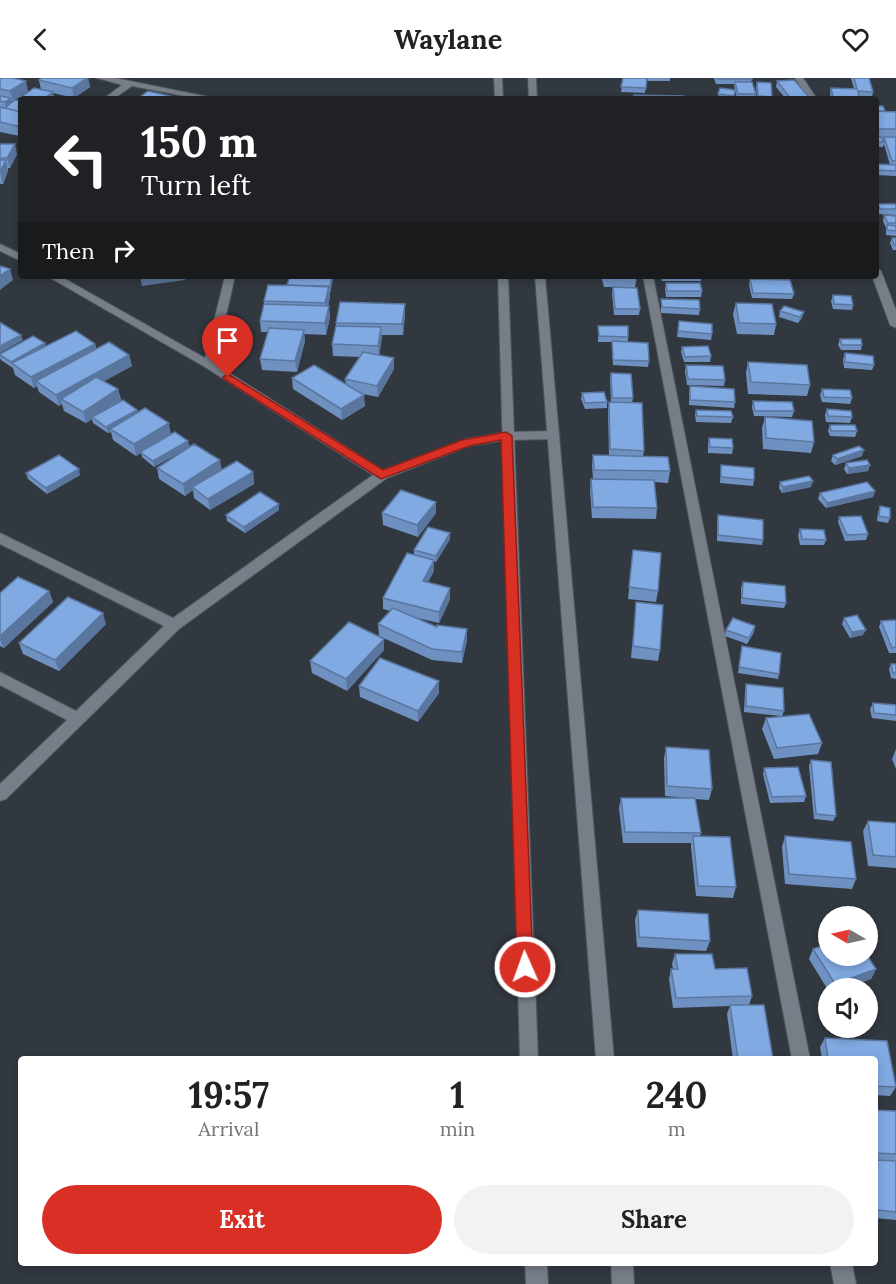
<!DOCTYPE html>
<html lang="en">
<head>
<meta charset="utf-8">
<style>
  body { margin:0; font-family:Lora,serif; background:#f2f2f2; color:#222; height:100vh; display:flex; flex-direction:column; font-size:22px; white-space:nowrap }
  * { box-sizing:border-box; margin:0 }
  p { font-size:20px; color:#767676 }
  .icon { flex:none; width:33px; height:33px; fill:none; stroke:currentColor; stroke-width:2; stroke-linecap:round; stroke-linejoin:round }
  .map { position:relative; flex:1; overflow:hidden }
  .sheet { position:absolute; left:18px; top:978px; width:860px; height:210px; display:flex; flex-direction:column; background:#fff; border-radius:6px; box-shadow:0 3px 9px #0003 }
  .sheet>* { flex:none }
  .guide { position:absolute; left:18px; top:18px; width:861px; height:183px; border-radius:6px; box-shadow:0 3px 9px #0003; background:#202124; color:#fff; overflow:hidden }
  .needle { width:39px; rotate:279deg }
  .controls { position:absolute; left:818px; top:828px; display:grid; gap:12px }
  .controls a { display:grid; place-items:center; width:60px; height:60px; border-radius:50%; background:#fff; box-shadow:0 3px 9px #0003; font-size:30px }
  .pin { position:absolute; display:grid; place-items:center; width:51px; height:51px; color:#fff; margin:-62px -26px; border-radius:50% 50% 50% 0; rotate:-45deg; box-shadow:0 0 6px #0007 }
  .pin .icon { rotate:45deg }
  .me { position:absolute; width:66px; margin:-33px; rotate:358deg; stroke-linejoin:round; filter:drop-shadow(0 0 4px #0008) }
  .turn { display:flex; align-items:center; gap:21px; height:126px; padding:0 24px; font-size:27px }
  .turn .icon { width:78px; height:78px; stroke-width:2.5 }
  .turn b { display:block; font-size:42px; line-height:51px }
  .then { display:flex; align-items:center; height:57px; padding:0 24px; background:#0003; gap:12px; font-size:22px }
  .eta { display:flex; justify-content:space-evenly; align-items:center; height:102px; text-align:center }
  .eta b { font-size:36px; font-weight:700; line-height:42px }
  .primary-button { display:flex; gap:12px; margin-top:auto; padding:12px 24px }
  .primary-button a { flex:1; height:69px; border-radius:36px; background:#d93025; color:#fff; font-size:24px; font-weight:700; line-height:69px; text-align:center }
  .primary-button a+a { background:#f2f2f2; color:#222 }
  header { display:flex; justify-content:space-between; align-items:center; height:78px; padding:0 24px; background:#fff; font-size:27px; font-weight:700 }
  .map>svg:first-child { display:block }
  .lines { fill:none; stroke-linecap:round; stroke-linejoin:round }
  .minor-casing { stroke:#50555c; stroke-width:2 }
  .tertiary-casing { stroke:#50555c; stroke-width:2 }
  .minor { fill:#777e88; fill-rule:evenodd }
  .tertiary { fill:#777e88; fill-rule:evenodd }
  .wall { fill:#6f91c2 }
  .shaded-wall { fill:#5a769e }
  .building { fill:#81a9e2; stroke:#5a769e; stroke-width:1.5 }
  .route { fill:#d93025; stroke:#8d1f18; stroke-width:1.5 }
</style>
</head>
<body>
<header><svg class="icon" aria-label="back" viewBox="0 0 24 24"><path d="M15 5l-7 7 7 7"/></svg>Waylane<svg class="icon" aria-label="heart" viewBox="0 0 24 24"><path d="M12 20l-8-8c-3-5 5-10 8-4 3-6 11-1 8 4z"/></svg></header>
<div class="map">
<svg width="896" height="1206" viewBox="0 0 896 1206">
  <rect width="100%" height="100%" fill="#323840"/>
  <g class="lines">
    <g class="minor-casing">
      <path id="minor" d="M97 0H115L219 21H200L132 8 113 21H103L122 7Z
        M795 0H803L817 21H809Z
        M0 166 21 176V183L0 173Z
        M876 190 881 193 896 232V250L890 247 872 198H876Z
        M47 198H60L205 280 225 198H235L215 286 383 392 466 361 506 354 554 353 560 357 554 361 506 362 469 368 387 400 179 551 6 721 0 723V706L67 642 0 607V594L76 633 164 548 0 466V455L173 540 373 397 205 289Z
        M643 198H653L810 981H792Z
        M830 1185H852L856 1206H834Z"/>
    </g>
    <g class="tertiary-casing">
      <path id="tertiary" d="M494 0H502L503 21H495Z
        M528 0H536L537 21H529Z
        M498 198H508L538 981H520Z
        M535 198H545L614 981H596Z
        M525 1185H547L548 1206H526Z
        M611 1185H633L634 1206H612Z"/>
    </g>
    <use href="#minor" class="minor"/>
    <use href="#tertiary" class="tertiary"/>
  </g>
  <path class="wall" d="M0 0 28 13 13 23H11L20 58 0 54Z
    M42 0H88L90 9 74 20 53 15 54 20 52 21H22L21 19 41 12 39 2Z
    M623 0H647L645 15 621 14Z
    M647 0H670V3H648Z
    M714 0H752L751 4 756 16 755 21H737L735 13 734 21H718L720 10 735 12 734 6H716Z
    M851 0H869L873 14 872 19 859 18V21H831L830 15 831 10 854 11Z
    M777 3 809 19 808 21H786L776 9Z
    M757 4 772 19V21H757L756 9Z
    M876 28 885 33 896 34V98L876 97V86L890 87 884 66 883 69H876Z
    M0 66 17 76 10 90H8V93L3 106H0Z
    M878 126H896V137L878 136 877 131Z
    M884 137 896 138V158L886 157V150L883 143Z
    M892 160H896V172H893L890 165Z
    M348 198H391L390 199Z
    M601 198H637L635 209H604Z
    M661 198H701V203H662Z
    M722 198H743V200L723 201Z
    M333 201 330 215H329L330 219 328 228 330 239 326 257 304 256 305 263 297 294 262 292 260 281 268 254H261L260 243 264 227V223L287 207Z
    M750 201 794 216 792 221 752 220 749 207Z
    M666 205 702 213 701 219H666L665 210Z
    M613 209 640 231 639 237H614L612 215Z
    M833 217 853 227 852 232 833 231 831 223Z
    M661 221 700 231 699 237 661 235Z
    M736 225 776 246 774 257 737 256 733 236Z
    M780 233 802 240 798 245 779 239Z
    M405 237 403 257H382L379 277 394 280V291L378 319 363 316 365 328 342 342 293 311 292 300 346 306 345 301 359 279 333 278 332 266 336 248V245Z
    M679 243 712 256 711 262 677 259Z
    M598 248 628 259V264L649 283 648 289 613 287 612 264H598Z
    M840 261 862 267 861 272H841L838 267Z
    M95 266 96 271 129 277 132 288 104 303 118 311 121 322 109 330 137 332 138 335 190 369 222 392 253 394 254 406 210 432 194 420 193 412 185 418 159 401 157 390 188 369 154 389 142 379 141 375 136 378 113 362 111 354 108 355 93 345 92 341 86 345 64 333 62 326 59 328 39 314 37 308 34 310 15 297 13 290 1 282 0 280V276L46 268Z
    M682 269 711 278 710 284H684L681 274Z
    M845 275 874 287 872 292 844 290 843 281Z
    M748 284 810 307 807 318 748 316 746 295Z
    M686 287 725 302 724 308 687 307 685 293Z
    M611 295 633 320 632 325 644 373 643 378 670 393 668 405 654 404 657 430 656 441 592 440 590 412 591 401H593L592 388 593 377H609L608 335 609 324H611L610 301Z
    M690 308 735 324 734 330 689 327V314Z
    M822 311 852 320 850 326 822 324 820 317Z
    M582 315 607 324V330L585 331 581 321Z
    M753 323 794 333 792 339 754 338 752 329Z
    M827 331 852 339 850 345 826 344 825 337Z
    M696 332 733 339 731 345 696 344 695 337Z
    M765 339 814 364 811 375 763 371 762 350Z
    M830 347 857 353 855 359 830 358 828 353Z
    M709 360 733 370 732 376 708 375V366Z
    M833 377 862 378 835 387 831 383Z
    M846 385 870 387 868 393 847 396 844 391Z
    M721 387 754 402 753 408 720 405Z
    M26 395 80 397 47 416 28 401Z
    M780 404 811 409 782 415 779 410Z
    M875 413 873 419 826 430 818 421 820 415Z
    M436 424V435L418 459 383 447 382 435Z
    M279 426V432L245 455 227 443 226 437Z
    M880 428 890 440 888 445 877 443 878 434Z
    M718 437 763 462 762 467 717 463V443Z
    M839 439 868 456 866 462 845 463 838 444Z
    M800 451 826 462 824 467H800L798 457Z
    M450 455V461L436 484 434 483V493L428 504 450 510V521L439 545 413 539 437 549 467 551V562L462 585 432 582 379 558 378 546 390 533 383 531V520L414 477V472Z
    M633 472 658 513 656 524 628 521Z
    M743 504 786 525 784 530 741 526V510Z
    M49 513 53 524 4 570 0 568V515Z
    M636 524 660 572 658 583 631 580Z
    M844 540 863 557 850 560 842 546Z
    M896 542V575H889L879 549 881 543Z
    M106 546 59 593 23 576 19 565Z
    M755 548 754 554 747 566 725 558 726 552Z
    M384 561V572L347 613 312 595 310 583Z
    M742 568 779 596 778 601 738 595Z
    M891 586H896V601L891 600 889 591Z
    M746 606 784 633 782 638 822 665 818 676 774 681 762 651 766 640 781 638 744 634 745 612Z
    M359 608 439 615 418 644 360 619Z
    M873 625 896 627V643L872 640 870 631Z
    M666 669 712 711 709 722 695 721 701 755 700 758 736 809 733 820 696 818 691 769V765H623L619 730 621 720H688L665 718 664 680Z
    M896 671V691L892 681Z
    M811 682 836 738 833 743 814 741 809 688Z
    M764 690 806 718 804 724 770 725 763 696Z
    M868 743 896 745V790L868 788 863 753Z
    M785 758 856 801 852 811 785 806 782 769Z
    M638 832 710 863 706 873 637 869 635 842Z
    M813 871 876 891 871 901 845 910H828V912L809 881Z
    M675 876 752 918 749 927 773 981H733L727 936 730 928 673 930 669 901 671 891H673L672 886Z
    M825 960 887 963 896 1009 890 1018 874 1017V981H822L820 969Z
    M874 1032 896 1033V1142L874 1140Z"/>
  <path class="shaded-wall" d="M87 0H88L90 9 74 20 72 10Z
    M26 3 28 13 13 23 10 13Z
    M53 14 54 20 52 21H43Z
    M11 20 12 25 6 30 5 24Z
    M21 45V57L20 58 17 48Z
    M15 66 17 76 10 90 7 80Z
    M6 82 8 93 3 106 0 94Z
    M10 191 13 202 0 212V198Z
    M140 198H184L185 202 142 208Z
    M332 198H333V201L330 215V209Z
    M329 208 330 219 326 236 325 225Z
    M405 226V237L403 257 402 246Z
    M329 228 330 239 326 257 325 245Z
    M804 234 802 240 798 245 800 239Z
    M381 249 382 260 379 280 378 268Z
    M304 252 305 263 297 294 295 283Z
    M21 257 23 262 0 275V268Z
    M45 265 47 270 12 285 13 290 11 284Z
    M95 266 97 277 36 303 37 308 34 310 31 299Z
    M129 277 132 288 66 324 61 321 62 326 59 328 56 317Z
    M394 280V291L378 319 377 308Z
    M118 311 121 322 93 340 92 339V341L86 345 83 334Z
    M364 317 365 328 342 342 341 331Z
    M137 332 138 338 110 351 111 354 108 355 106 349Z
    M169 345 171 357 140 374 141 375 136 378 134 366Z
    M188 363 190 369 154 389 153 383Z
    M864 372 862 378 835 387 837 381Z
    M220 382 222 393 192 409 193 412 185 418 183 406Z
    M870 387 868 393 847 396 849 390Z
    M79 391 80 397 47 416 46 410Z
    M253 394 254 406 210 432 208 421Z
    M813 403 811 409 782 415 783 409Z
    M875 413 873 419 826 430 827 425Z
    M436 424V435L418 459 417 447Z
    M279 426V432L245 455 244 449Z
    M450 455V461L436 484V478Z
    M434 482V493L423 514V503Z
    M450 510V521L439 545V534Z
    M49 513 53 524 4 570 0 561V558Z
    M103 535 106 546 59 593 55 582Z
    M467 551V562L462 585V574Z
    M866 552 863 557 850 560 852 554Z
    M384 561V572L347 613 346 601Z
    M439 603V615L418 644V633Z
    M876 891 871 901 845 910H833L835 906Z"/>
  <path class="building" d="M0 0H13L26 3 10 13 0 11Z
    M42 0H87L72 10 39 2Z
    M623 0H647L646 10 621 9Z
    M716 0H752V1H717Z
    M854 0H869L873 14 858 13 859 20 833 19 831 10 857 11Z
    M794 2 809 19 791 21 777 3Z
    M735 4H752L756 16H738Z
    M757 4 771 5 772 19 758 18Z
    M34 10 53 14 43 21H29L21 19Z
    M720 10 735 12 734 18 718 16Z
    M148 13 183 21H137Z
    M634 17 683 18V21H635Z
    M0 18 11 20 5 24 0 23Z
    M720 20 732 21H720Z
    M15 22 21 23V34L5 30Z
    M876 28H883L885 33H876Z
    M0 29 21 34V45L17 48 0 44Z
    M876 33 896 34V51H876Z
    M876 59H881L884 64H876Z
    M884 59H896V83H892Z
    M0 66H15L7 80H0Z
    M0 82H6L0 94Z
    M876 86 896 87V93L876 92Z
    M878 126H896V131H880Z
    M884 137 896 138V145H888Z
    M887 147 896 148V153L887 152Z
    M892 160H896V167H894Z
    M0 188 10 191 0 198Z
    M290 198H332L330 209 287 207Z
    M750 201 790 202 794 216 753 215Z
    M666 205H700L702 213H667Z
    M268 207 329 208 325 225 264 223Z
    M613 209 637 210 640 231H615Z
    M833 217 851 218 853 227 834 226Z
    M661 221 699 222 700 231 662 229Z
    M340 224 405 226 402 246 336 245Z
    M736 225 772 226 776 246 739 245Z
    M264 226 329 228 325 245 260 243Z
    M784 228 804 234 800 239 780 233Z
    M679 243 712 246V256L678 253Z
    M0 245H1L21 257 0 268Z
    M336 248 381 249 378 268 332 266Z
    M598 248H628V259L599 258Z
    M269 250 304 252 295 283 260 281Z
    M76 253 95 266 31 299 12 285Z
    M33 258 45 265 11 284 0 277V276Z
    M840 261H861L862 267H842Z
    M612 263 648 265 649 283 613 282Z
    M109 264 129 277 56 317 36 303Z
    M708 268 711 278 685 279 682 269Z
    M363 274 394 280 377 308 345 301Z
    M845 275 873 278 874 287 845 284Z
    M748 284 807 287 810 307 751 304Z
    M314 287 364 317 341 331 292 300Z
    M686 287 723 288 725 302 688 301Z
    M611 295 631 296 633 320H612Z
    M96 299 118 311 83 334 61 321Z
    M690 308 734 311 735 324 690 322Z
    M822 311 850 312 852 320 824 319Z
    M604 314 607 324 585 325 582 315Z
    M123 322 137 332 106 349 92 339Z
    M753 323 792 324 794 333H755Z
    M609 324 642 325 644 373 610 371Z
    M145 330 169 345 134 366 110 351Z
    M827 331 851 333 852 339 828 338Z
    M696 332 731 333 733 339 697 338Z
    M765 339 812 343 814 364 766 360Z
    M830 347H855L857 353H831Z
    M175 354 188 363 153 383 140 374Z
    M709 360 732 361 733 370 710 369Z
    M194 366 220 382 183 406 157 390Z
    M859 368 864 372 837 381 833 377Z
    M59 377 79 391 46 410 26 395Z
    M593 377 668 379 670 393 594 392Z
    M867 382 870 387 849 390 846 385Z
    M237 383 253 394 208 421 192 409Z
    M721 387 754 390V402L721 399Z
    M809 398 813 403 783 409 780 404Z
    M591 401 654 402 657 430 593 429Z
    M867 404 875 413 827 425 820 415Z
    M401 412 436 424 417 447 382 435Z
    M260 414 279 426 244 449 226 437Z
    M880 428 890 430V440L879 438Z
    M718 437 763 442V462L718 457Z
    M861 438 868 456 847 457 839 439Z
    M428 449 450 455 436 478 414 472Z
    M800 451 824 452 826 462 802 461Z
    M633 472 661 475 658 513 629 509Z
    M407 475 434 482 423 503 450 510 439 534 383 520Z
    M18 499 49 513 0 558V515Z
    M743 504 785 508 786 525 742 520Z
    M68 519 103 535 55 582 19 565Z
    M636 524 663 527 660 572 633 568Z
    M393 530 437 549V547L467 551 462 574 432 571 378 546Z
    M857 537 866 552 852 554 844 540Z
    M733 540 755 548 749 560 726 552Z
    M896 542V569L892 570 881 543Z
    M349 544 384 561 346 601 310 583Z
    M742 568 781 575 779 596 739 589Z
    M380 580 439 603 418 633 359 608Z
    M891 586H896V595H893Z
    M746 606 783 610 784 633 746 628Z
    M873 625 896 627V637L874 635Z
    M809 636 822 665 777 670 766 640Z
    M666 669 709 672 712 711 667 708Z
    M811 682 831 684 836 738 816 736Z
    M798 689 806 718 772 719 764 690Z
    M621 720H695L701 755 625 754Z
    M868 743 896 745V779L873 777Z
    M693 758 730 759 736 809 698 808Z
    M785 758 851 764 856 801 789 796Z
    M638 832 708 836 710 863 639 859Z
    M828 866V878L867 877 876 891 835 906 813 871Z
    M675 876H712L715 891 747 890 752 918 676 920 671 891H678Z
    M730 927H764L773 981H738Z
    M825 960 887 963 896 1009 874 1008V981H828Z
    M874 1032 896 1033V1076L874 1075Z
    M874 1082 896 1083V1134L877 1132 874 1116Z"/>
  <path class="route" d="M228 296 383 392 462 362 506 354 512 358 533 889 531 894 525 896 520 894 517 889 501 362 469 368 381 401 224 301 223 299Z"/>
</svg>
<div class="controls">
<a><svg class="needle" viewBox="-14 -14 28 28"><path d="M0-13l5 13h-10z" fill="#e53935"/><path d="M0 13l5-13h-10z" fill="#767676"/></svg></a>
<a><svg class="icon" aria-label="sound" viewBox="0 0 24 24"><path d="M4 9h4l5-4v14l-5-4H4zM17 9q2 3 0 6"/></svg></a>
</div>
<div class="pin" style="left:228px;top:299px;background:#d93025"><svg class="icon" aria-label="arrive" viewBox="0 0 24 24"><path d="M6 21V4h12l-3 4 3 4H6"/></svg></div>
<svg class="me" style="left:525px;top:889px" viewBox="-20 -20 40 40"><circle r="17" fill="#d93025" stroke="#fff" stroke-width="3"/><path d="M0-11L8 9 0 5-8 9z" fill="#fff"/></svg>
<div class="guide">
<div class="turn"><svg class="icon" aria-label="left" viewBox="0 0 24 24"><path d="M17 20v-9H6M10 6l-5 5 5 5"/></svg><div><b>150 m</b>Turn left</div></div>
<div class="then">Then<svg class="icon" aria-label="right" viewBox="0 0 24 24"><path d="M7 20v-9h11M14 6l5 5-5 5"/></svg></div>
</div>
<section class="sheet">
<div class="eta">
<div><b>19:57</b><p>Arrival</p></div>
<div><b>1</b><p>min</p></div>
<div><b>240</b><p>m</p></div>
</div>
<div class="primary-button"><a>Exit</a><a>Share</a></div>
</section>
</div>
</body>
</html>
